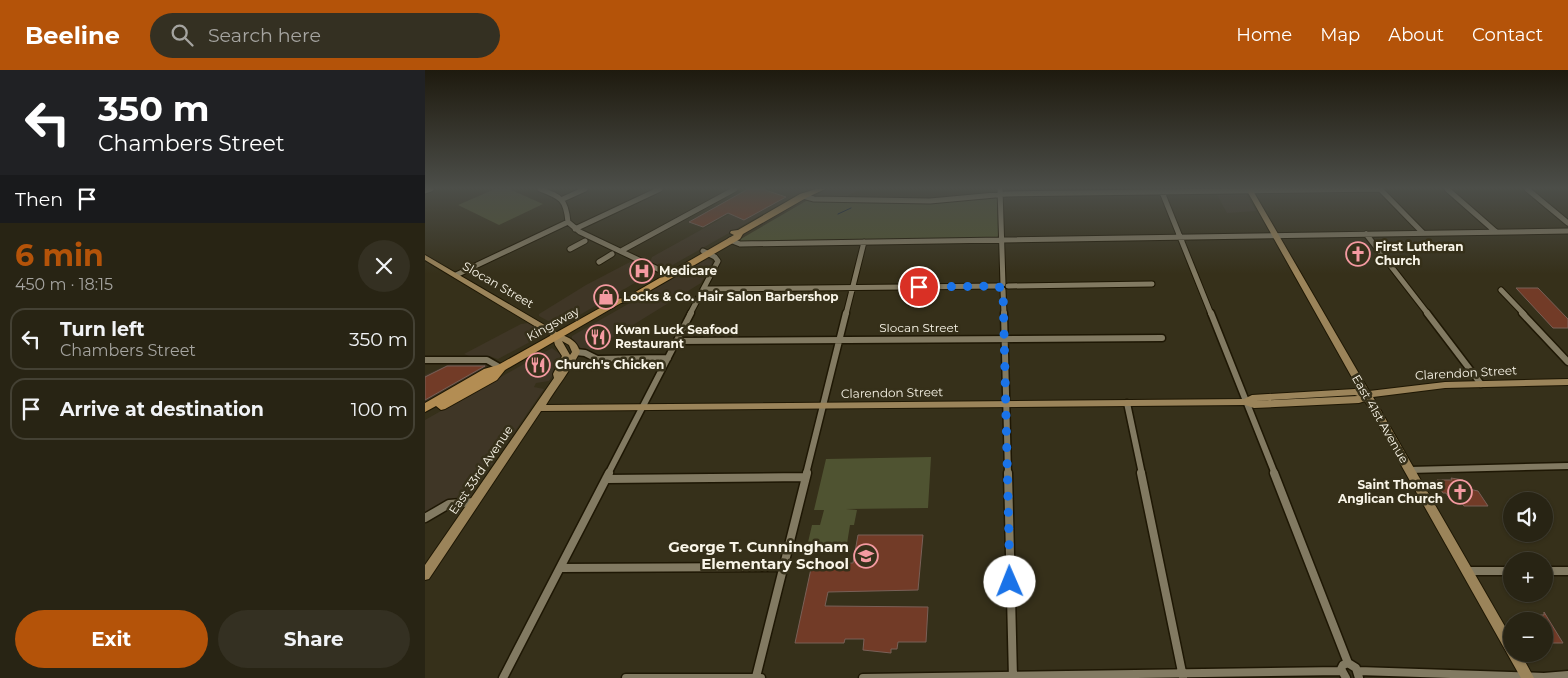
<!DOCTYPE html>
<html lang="en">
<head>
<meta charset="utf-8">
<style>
  body { margin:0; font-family:Montserrat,sans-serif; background:#343022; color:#f1f3f6; height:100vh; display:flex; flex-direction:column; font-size:19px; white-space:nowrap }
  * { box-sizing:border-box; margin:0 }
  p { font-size:16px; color:#a5a4a0 }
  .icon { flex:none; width:28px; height:28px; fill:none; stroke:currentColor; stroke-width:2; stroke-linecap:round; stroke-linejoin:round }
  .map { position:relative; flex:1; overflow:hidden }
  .drawer { display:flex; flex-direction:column; background:#282414; width:425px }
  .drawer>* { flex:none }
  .hud { background:#202124; color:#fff; overflow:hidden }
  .fabs { position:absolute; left:1078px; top:422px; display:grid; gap:10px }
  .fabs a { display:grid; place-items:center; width:50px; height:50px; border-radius:50%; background:#282414; box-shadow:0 1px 4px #0004,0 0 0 1px #444134; font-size:25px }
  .pin { position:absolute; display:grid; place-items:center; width:42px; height:42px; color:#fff; margin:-21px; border:2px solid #fff; border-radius:50%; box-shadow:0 1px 5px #0007 }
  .me { position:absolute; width:55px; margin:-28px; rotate:359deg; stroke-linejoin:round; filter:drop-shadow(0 0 4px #0008) }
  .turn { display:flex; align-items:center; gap:18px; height:105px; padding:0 15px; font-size:22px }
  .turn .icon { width:65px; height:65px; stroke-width:2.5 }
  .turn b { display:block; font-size:35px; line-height:42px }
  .then { display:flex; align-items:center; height:48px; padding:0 15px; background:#0003; gap:10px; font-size:19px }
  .round { display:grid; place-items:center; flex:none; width:52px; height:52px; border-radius:26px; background:#343022 }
  .overview { display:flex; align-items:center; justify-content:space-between; height:85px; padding:0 15px }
  h1 { font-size:30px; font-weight:700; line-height:38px; color:#b45309 }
  .cta { display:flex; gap:10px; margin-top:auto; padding:10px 15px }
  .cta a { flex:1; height:58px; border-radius:30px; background:#b45309; color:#fff; font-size:20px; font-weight:700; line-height:58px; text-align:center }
  .cta a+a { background:#343022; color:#f1f3f6 }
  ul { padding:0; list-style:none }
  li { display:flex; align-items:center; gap:15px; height:62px; margin:0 10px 8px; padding:0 5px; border:2px solid #444134; border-radius:15px }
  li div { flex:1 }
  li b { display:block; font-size:19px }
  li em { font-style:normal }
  header { display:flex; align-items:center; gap:30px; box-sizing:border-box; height:70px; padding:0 25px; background:#b45309; color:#fff }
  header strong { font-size:24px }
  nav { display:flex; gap:28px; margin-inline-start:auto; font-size:18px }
  .search { width:350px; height:45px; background:#343022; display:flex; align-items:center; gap:12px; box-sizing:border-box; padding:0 18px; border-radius:28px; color:#a5a4a0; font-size:19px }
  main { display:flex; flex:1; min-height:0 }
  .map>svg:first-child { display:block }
  .commercial { fill:#3f3626 }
  .green { fill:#4f5331 }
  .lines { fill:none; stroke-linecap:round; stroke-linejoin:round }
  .stream { stroke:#001534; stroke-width:1 }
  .building { fill:#723b27; stroke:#796057 }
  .street-far2-casing { stroke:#1e1704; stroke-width:7 }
  .street-far1-casing { stroke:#1e1704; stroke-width:9 }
  .street-casing { stroke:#1e1704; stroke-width:11 }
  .secondary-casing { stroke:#1e1704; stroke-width:2 }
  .primary-casing { stroke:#1e1704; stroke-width:2 }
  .street-far2 { stroke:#827a62; stroke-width:5 }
  .street-far1 { stroke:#827a62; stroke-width:6 }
  .street { stroke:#827a62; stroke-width:8 }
  .secondary { fill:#9b845a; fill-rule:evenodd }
  .primary { fill:#b38d53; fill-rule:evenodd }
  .route { stroke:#1a73e8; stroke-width:9; stroke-dasharray:0 16.2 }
  .labels { text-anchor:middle; stroke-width:5; stroke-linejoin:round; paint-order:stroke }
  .poi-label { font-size:12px; font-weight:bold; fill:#f9f5e8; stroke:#36301a; text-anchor:start }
  .street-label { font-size:12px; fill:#f9f5e8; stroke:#36301a }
  .near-poi-label { font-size:15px; font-weight:bold; fill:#f9f5e8; stroke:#36301a; text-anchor:end }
</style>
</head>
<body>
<header>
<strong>Beeline</strong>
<div class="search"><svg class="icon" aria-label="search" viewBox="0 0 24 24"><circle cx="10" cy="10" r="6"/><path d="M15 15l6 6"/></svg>Search here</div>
<nav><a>Home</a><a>Map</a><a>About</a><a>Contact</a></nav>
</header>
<main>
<section class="drawer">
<div class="hud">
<div class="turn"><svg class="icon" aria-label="left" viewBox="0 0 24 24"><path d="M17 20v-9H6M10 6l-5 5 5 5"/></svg><div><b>350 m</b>Chambers Street</div></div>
<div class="then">Then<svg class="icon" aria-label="arrive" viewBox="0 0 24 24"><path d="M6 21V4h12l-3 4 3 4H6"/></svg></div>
</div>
<div class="overview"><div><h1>6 min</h1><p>450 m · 18:15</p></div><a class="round"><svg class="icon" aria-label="close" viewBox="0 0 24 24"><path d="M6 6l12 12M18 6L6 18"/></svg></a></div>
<ul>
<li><svg class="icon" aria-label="left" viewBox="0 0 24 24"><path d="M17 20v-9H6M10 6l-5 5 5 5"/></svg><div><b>Turn left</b><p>Chambers Street</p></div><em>350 m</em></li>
<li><svg class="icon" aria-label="arrive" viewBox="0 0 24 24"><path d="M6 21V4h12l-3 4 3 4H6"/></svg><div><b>Arrive at destination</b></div><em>100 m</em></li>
</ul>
<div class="cta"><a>Exit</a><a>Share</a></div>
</section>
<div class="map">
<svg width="1143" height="608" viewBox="0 0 1143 608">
  <rect width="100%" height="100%" fill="#36301a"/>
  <path class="commercial" d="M350 119H382L244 197 237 198 225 192 227 187Z
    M401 119H436L418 128 389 127Z
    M791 123 821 124 831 141 802 143Z
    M282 189 287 191V193L276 213 169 279 157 280 147 269V266Z
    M205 192H210L227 203 134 257 114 246V244L161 215Z
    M103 253 118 263V265L73 289 64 286H44L39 284 96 254Z
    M127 278 136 285 134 295 124 311 111 313 109 317 119 319 46 425 0 445V350Z
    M59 293 62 295 59 299 0 333V305L25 294Z"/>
  <path class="green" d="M70 119H84L118 134 74 155 33 135Z
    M571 127 572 128 574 163 572 168 318 172 314 170 381 131 491 133Z
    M506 387 503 438 421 439 432 440 429 455H425L421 480 381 481 387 455H395L399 440H389L401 389Z"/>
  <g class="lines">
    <path class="stream" d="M413 144 426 138"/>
  </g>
  <path class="building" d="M323 119H337L361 127 319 150 303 143 278 157 264 152Z
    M1091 218H1113L1143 249V258H1128Z
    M116 287 125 294 110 302 101 296Z
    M22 296H60L0 330V307Z
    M1026 408 1038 410 1044 419 1053 421 1063 436H1039L1032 426H1023L1021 423H1018L1011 413H1014L1012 410H1027Z
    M433 465H498L493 520 403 522 400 536 503 537 501 572H473L472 579H466V583L438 580 439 569H420L419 573H370L387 494 428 493Z
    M1119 542 1138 573H1119V551H1101L1097 545H1119Z"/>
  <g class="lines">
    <g class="street-far2-casing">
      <path id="street-far2" d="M115 119C136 127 141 129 143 152L155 162 239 202
        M575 119 578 214
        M955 119 998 163
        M1022 119 1071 162
        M1102 119 1143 153
        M0 121 6 119
        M737 122 786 244
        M378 126 389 129 505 131 581 124 956 119
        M138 129 160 119
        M150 159 235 119
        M941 164 1003 244
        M305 170 315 174 1143 161
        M145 179 160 171
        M196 181 310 119
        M174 192 187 184
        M31 205 143 152
        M583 216 727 214
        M279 219 573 216
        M578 220 579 244
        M1076 220 1099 244
        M265 244 293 191 290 187 278 181
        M421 244 439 172"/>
    </g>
    <g class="street-far1-casing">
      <path id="street-far1" d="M579 243 583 404
        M786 243 850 404
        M1002 243 1056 314
        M1097 243 1143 292
        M252 271 737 268
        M151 282 160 283 172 289 243 288
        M0 290H62L76 298
        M702 333 717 404
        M984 400 1143 396
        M183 404 266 243
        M381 404 421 243"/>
    </g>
    <g class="street-casing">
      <path id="street" d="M583 403 588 608
        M716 403 758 607
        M849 403 923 593
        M181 409 381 407
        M0 448 24 434 49 432
        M135 498 359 497
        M1042 501H1086
        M1119 501H1143
        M933 601 1119 607 1143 605
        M331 607 382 403
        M78 608 184 403
        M201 608H336
        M438 608 916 601
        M921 608 916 599 918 595 923 593 931 598 934 608"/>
    </g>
    <g class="secondary-casing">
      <path id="secondary" d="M821 119H827L944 321 1020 312 1143 309V315L1020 318 948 327 1086 567V584H1096L1109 608H1096L940 331 934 333 829 338 820 335 116 341 4 509 0 510V495L129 308 128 304 137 286 130 275 128 267 0 190V185L135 264C145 268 152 271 155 282 145 301 132 317 121 335L819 329 827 325 930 319 934 320ZM137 271 144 275 147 282 145 285ZM930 325 933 326 829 331Z"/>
    </g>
    <g class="primary-casing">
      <path id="primary" d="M391 119H400L381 128 318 164 315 169 205 232 196 233 80 300 72 310 20 339 16 340 11 336 0 342V333L59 299 73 295 191 229 200 228 309 165 305 163 306 161 313 160 375 124Z"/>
    </g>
    <use href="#street-far2" class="street-far2"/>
    <use href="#street-far1" class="street-far1"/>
    <use href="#street" class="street"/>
    <use href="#secondary" class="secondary"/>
    <use href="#primary" class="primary"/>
  </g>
  <linearGradient id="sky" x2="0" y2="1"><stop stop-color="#1e1a0e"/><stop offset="0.58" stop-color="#4c4e49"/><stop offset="1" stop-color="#4c4e49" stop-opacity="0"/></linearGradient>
  <rect width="1143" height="204" fill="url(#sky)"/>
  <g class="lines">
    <path class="route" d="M494 217 573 216 578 220 585 512"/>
  </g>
  <defs>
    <g id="church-ring" transform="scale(1.25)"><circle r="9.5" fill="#36301a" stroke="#f49aa1" stroke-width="1.5"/><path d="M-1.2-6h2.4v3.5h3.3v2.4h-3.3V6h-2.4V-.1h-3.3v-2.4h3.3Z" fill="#f49aa1"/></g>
    <g id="hospital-ring" transform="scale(1.25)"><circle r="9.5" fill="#36301a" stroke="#f49aa1" stroke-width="1.5"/><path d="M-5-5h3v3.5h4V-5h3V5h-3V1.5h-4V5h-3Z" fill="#f49aa1"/></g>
    <g id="shop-ring" transform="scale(1.25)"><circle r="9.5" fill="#36301a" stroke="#f49aa1" stroke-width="1.5"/><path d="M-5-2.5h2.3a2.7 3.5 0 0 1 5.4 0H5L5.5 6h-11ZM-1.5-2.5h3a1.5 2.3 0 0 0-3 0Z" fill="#f49aa1"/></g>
    <g id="restaurant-ring" transform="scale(1.25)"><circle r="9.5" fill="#36301a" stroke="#f49aa1" stroke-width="1.5"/><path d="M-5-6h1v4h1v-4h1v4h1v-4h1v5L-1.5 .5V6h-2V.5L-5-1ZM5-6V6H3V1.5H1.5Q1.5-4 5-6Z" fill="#f49aa1"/></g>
    <g id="school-ring" transform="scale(1.25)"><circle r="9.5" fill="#36301a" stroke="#f49aa1" stroke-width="1.5"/><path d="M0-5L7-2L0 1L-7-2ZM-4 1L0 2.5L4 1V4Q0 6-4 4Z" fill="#f49aa1"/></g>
  </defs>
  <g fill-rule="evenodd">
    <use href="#church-ring" x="933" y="184"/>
    <use href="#hospital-ring" x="217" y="201"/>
    <use href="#shop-ring" x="181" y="227"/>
    <use href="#restaurant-ring" x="173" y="267"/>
    <use href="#restaurant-ring" x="113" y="295"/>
    <use href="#church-ring" x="1035" y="422"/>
    <use href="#school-ring" x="441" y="486"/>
  </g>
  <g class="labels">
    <g class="poi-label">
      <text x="950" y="181">First Lutheran<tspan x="950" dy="14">Church</tspan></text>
      <text x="234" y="205">Medicare</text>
      <text x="198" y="231">Locks &amp; Co. Hair Salon Barbershop</text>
      <text x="190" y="264">Kwan Luck Seafood<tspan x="190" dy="14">Restaurant</tspan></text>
      <text x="130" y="299">Church's Chicken</text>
      <text x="1018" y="419" text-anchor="end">Saint Thomas<tspan x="1018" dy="14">Anglican Church</tspan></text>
    </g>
    <g class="street-label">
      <text transform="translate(73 215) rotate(30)" y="4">Slocan Street</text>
      <text transform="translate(128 254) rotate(-29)" y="4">Kingsway</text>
      <text x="494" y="262">Slocan Street</text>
      <text transform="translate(1041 303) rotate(-3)" y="4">Clarendon Street</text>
      <text transform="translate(467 323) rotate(-1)" y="4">Clarendon Street</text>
      <text transform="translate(955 349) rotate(60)" y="4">East 41st Avenue</text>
      <text transform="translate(56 400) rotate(-56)" y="4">East 33rd Avenue</text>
    </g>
    <g class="near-poi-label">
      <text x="424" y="482">George T. Cunningham<tspan x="424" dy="17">Elementary School</tspan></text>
    </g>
  </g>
</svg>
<div class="fabs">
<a><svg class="icon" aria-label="sound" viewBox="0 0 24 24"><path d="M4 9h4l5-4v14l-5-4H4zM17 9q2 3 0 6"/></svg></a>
<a>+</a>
<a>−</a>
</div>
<div class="pin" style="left:494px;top:217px;background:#d93025"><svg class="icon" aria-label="arrive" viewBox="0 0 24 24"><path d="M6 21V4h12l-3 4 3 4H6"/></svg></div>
<svg class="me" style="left:585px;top:512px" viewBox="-20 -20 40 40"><circle r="19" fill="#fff"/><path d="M0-13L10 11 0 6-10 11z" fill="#1a73e8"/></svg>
</div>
</main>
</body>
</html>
